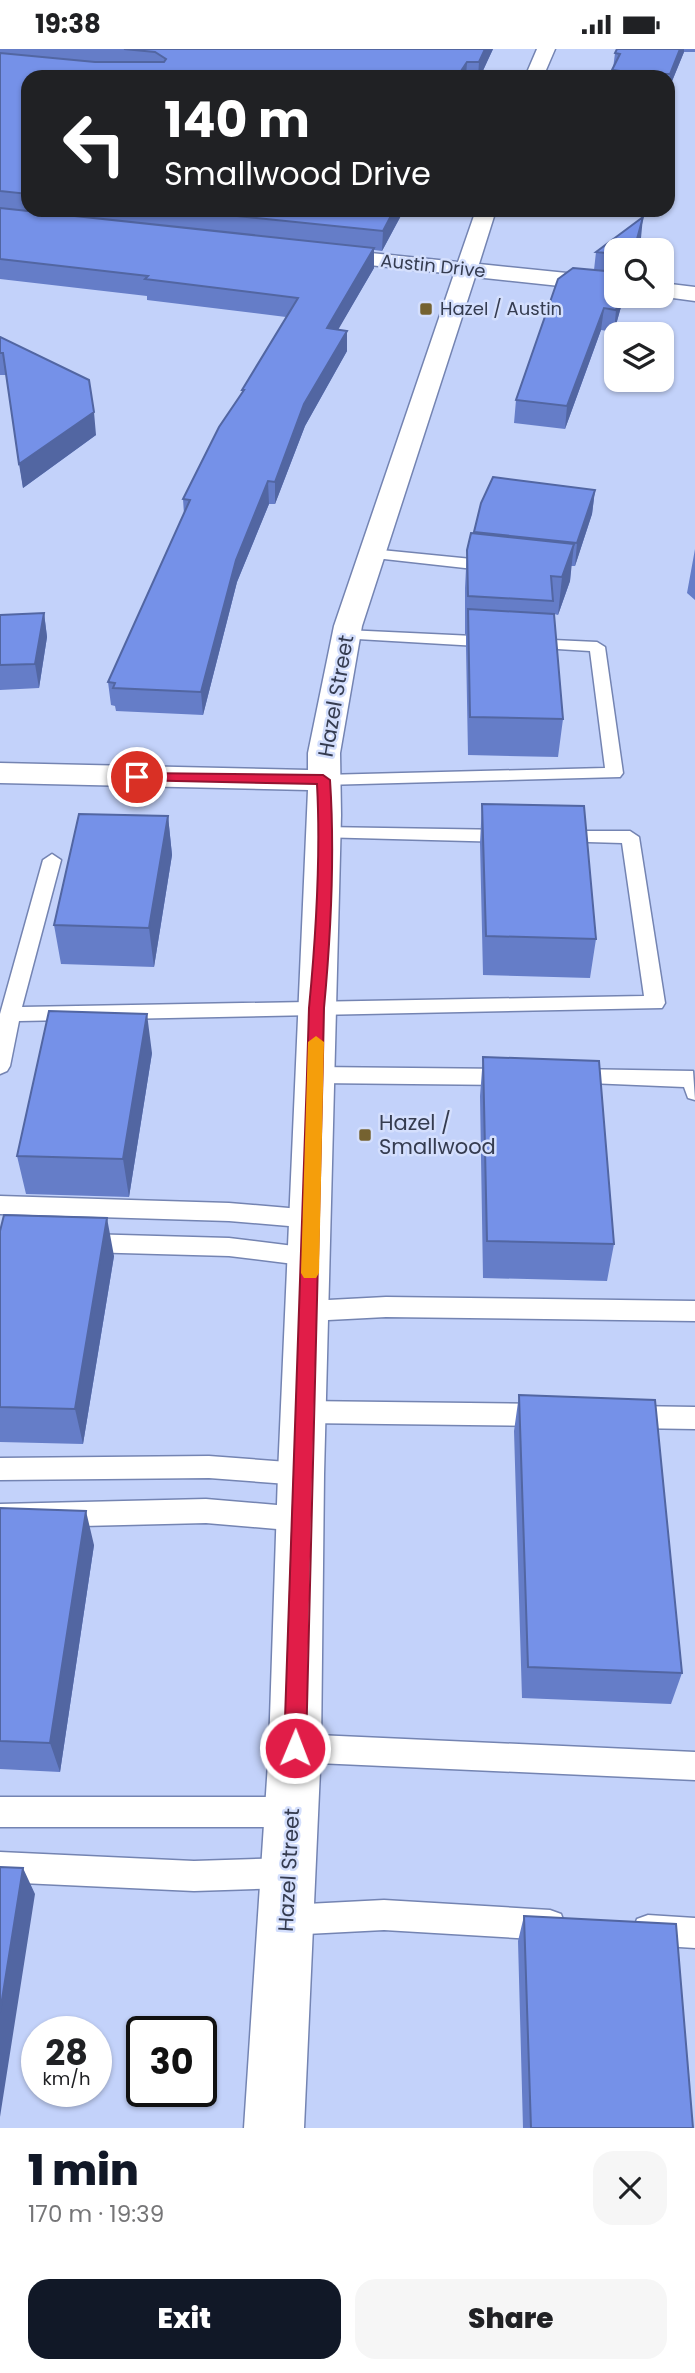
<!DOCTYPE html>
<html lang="en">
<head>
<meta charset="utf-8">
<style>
  body { margin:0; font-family:Poppins,sans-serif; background:#f6f6f6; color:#202124; height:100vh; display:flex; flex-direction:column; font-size:26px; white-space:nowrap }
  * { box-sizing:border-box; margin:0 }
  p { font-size:23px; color:#757577 }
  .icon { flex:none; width:38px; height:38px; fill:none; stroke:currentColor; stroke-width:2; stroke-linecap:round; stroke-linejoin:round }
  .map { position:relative; height:2079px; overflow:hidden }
  .sheet { display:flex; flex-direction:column; background:#fff; flex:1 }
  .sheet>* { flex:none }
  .banner { position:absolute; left:21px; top:21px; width:654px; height:147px; border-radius:21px; box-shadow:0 2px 5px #0004; background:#202124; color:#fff; overflow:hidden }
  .controls { position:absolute; left:604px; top:189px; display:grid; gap:14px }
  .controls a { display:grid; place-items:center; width:70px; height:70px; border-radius:14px; background:#fff; box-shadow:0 2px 5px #0004; font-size:35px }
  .speed { position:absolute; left:21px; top:1967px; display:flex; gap:14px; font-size:35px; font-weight:700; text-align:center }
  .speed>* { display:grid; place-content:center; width:91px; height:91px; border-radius:50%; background:#fff; box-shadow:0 2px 5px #0004; line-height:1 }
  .speed small { font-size:18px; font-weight:400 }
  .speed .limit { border:4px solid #111; border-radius:10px; background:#fff; color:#111 }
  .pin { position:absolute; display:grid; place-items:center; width:60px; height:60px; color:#fff; margin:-30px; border:4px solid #fff; border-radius:50%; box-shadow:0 2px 7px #0007 }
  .me { position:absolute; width:77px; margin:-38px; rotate:1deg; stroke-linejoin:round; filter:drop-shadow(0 0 5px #0008) }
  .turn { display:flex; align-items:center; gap:24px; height:147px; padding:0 28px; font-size:32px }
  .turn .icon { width:91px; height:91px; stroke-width:2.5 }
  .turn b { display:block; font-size:49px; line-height:60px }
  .round { display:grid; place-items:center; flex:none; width:74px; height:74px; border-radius:21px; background:#f6f6f6 }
  .summary { display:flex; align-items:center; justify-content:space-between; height:119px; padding:0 28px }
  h1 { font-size:42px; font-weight:800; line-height:52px; color:#111827 }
  .primary-button { display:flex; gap:14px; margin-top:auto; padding:14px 28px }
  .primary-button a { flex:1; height:80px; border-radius:21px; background:#111827; color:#fff; font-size:28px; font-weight:800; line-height:80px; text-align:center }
  .primary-button a+a { background:#f6f6f6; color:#202124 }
  .status { display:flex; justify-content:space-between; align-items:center; height:49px; padding:0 35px; background:#fff; direction:ltr }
  .status svg { height:19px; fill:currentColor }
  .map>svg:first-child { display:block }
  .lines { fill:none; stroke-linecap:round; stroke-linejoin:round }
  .lane-casing { stroke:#7484b2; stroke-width:3 }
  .street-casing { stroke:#7484b2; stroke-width:3 }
  .lane { fill:#fff; fill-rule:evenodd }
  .street { fill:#fff; fill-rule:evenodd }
  .wall { fill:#657dc8 }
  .shaded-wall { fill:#5266a2 }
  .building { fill:#7591e8; stroke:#5266a2; stroke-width:2 }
  .route { fill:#e11d48; stroke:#92132f; stroke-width:2 }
  .slow { fill:#f59e0b }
  .poi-dot { fill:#756230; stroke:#d4dffd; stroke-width:2.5 }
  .labels { text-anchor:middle; stroke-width:5; stroke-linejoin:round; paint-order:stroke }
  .far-street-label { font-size:18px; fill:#353c50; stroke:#d4dffd }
  .far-poi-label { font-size:18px; fill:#353c50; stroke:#d4dffd; text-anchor:start }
  .street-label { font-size:21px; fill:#353c50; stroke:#d4dffd }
  .poi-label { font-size:21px; fill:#353c50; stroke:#d4dffd; text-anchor:start }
</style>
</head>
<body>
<div class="status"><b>19:38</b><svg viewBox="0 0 49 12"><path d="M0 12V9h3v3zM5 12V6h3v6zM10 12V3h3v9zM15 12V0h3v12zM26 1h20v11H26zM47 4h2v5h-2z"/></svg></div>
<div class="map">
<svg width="695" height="2079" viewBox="0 0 695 2079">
  <rect width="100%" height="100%" fill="#c3d2fa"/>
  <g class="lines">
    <g class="lane-casing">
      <path id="lane" d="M371 500 492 512 500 517 492 522 366 508 363 505Z
        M346 581 495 588 503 593 495 598 340 589 338 586Z
        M531 590 597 593 605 598 623 724 620 728 323 736 314 731 323 726 605 719 590 602 525 598 523 595 525 592Z
        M323 778 507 781 516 787 507 793 317 788 314 784 317 780Z
        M560 782H630L639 788 665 954 662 959 19 972 10 1017 7 1022 0 1025V965L43 811 52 805 61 811 22 958 644 947 622 794 554 792 551 788Z
        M316 1018 508 1020 515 1023 518 1028 515 1033 508 1036 316 1034 309 1031 306 1026 309 1021Z
        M572 1020 693 1022 695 1051 688 1049 684 1038 565 1033 562 1028 565 1023Z
        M0 1147 229 1154 312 1161 320 1164 323 1170 320 1176 312 1179 229 1172 0 1165Z
        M85 1185 229 1189 310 1199 318 1201 321 1208 318 1215 310 1217 229 1207 85 1203 77 1200 74 1194 77 1188Z
        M386 1248 695 1252V1272L386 1268 309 1272 301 1269 297 1262 301 1255 309 1252Z
        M303 1352 542 1355 551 1358 554 1366 551 1374 542 1377 303 1374 294 1371 291 1363 294 1355Z
        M631 1357 695 1358V1380L631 1379 622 1376 619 1368 622 1360Z
        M209 1407 301 1414 310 1417 314 1425 310 1433 301 1436 209 1429 0 1431V1409Z
        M206 1450 300 1458 309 1462 313 1470 309 1478 300 1482 206 1474 0 1479V1455Z
        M295 1685 695 1703V1731L295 1713 285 1709 281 1699 285 1689Z
        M0 1748H292L302 1753 307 1763 302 1773 292 1778H0Z
        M0 1803 194 1812 289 1809 300 1813 304 1824 300 1835 289 1839 194 1842 0 1833Z
        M384 1851 550 1861 561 1865 565 1876 561 1887 550 1891 384 1881 287 1886 276 1882 272 1871 276 1860 287 1856Z
        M648 1866 695 1869V1899L648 1896 637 1892 633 1881 637 1870Z"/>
    </g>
    <g class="street-casing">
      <path id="street" d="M537 0H555L543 28H525Z
        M476 161H496L479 215 616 229V243L475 228 362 577 340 704 341 766 324 1425 321 1699 304 2079H244L269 1699 278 1425 308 741 0 734V714L308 721V704L334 577 454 225 322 211 314 210 311 205 314 200 322 199 458 213Z
        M662 234 695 238V252L658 247H662Z"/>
    </g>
    <use href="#lane" class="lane"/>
    <use href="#street" class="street"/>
  </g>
  <path class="wall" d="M0 0H493L480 28H28V161H404L382 202 374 201V219L338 280 347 302 305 377 275 455H269L237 533 203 666 116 662 115 657 111 656 108 633 184 465 183 450 242 345V341L286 268 147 251V247L0 230Z
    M617 0H695V3H684L668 42V28H612L615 4Z
    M641 189 616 201V247H624L614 283 601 281 565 380 514 374 516 351 594 221 596 203Z
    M0 288 96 386 23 439 7 326H0Z
    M595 441 592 465 575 517H571L570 532 558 566 554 565 563 670 558 708 468 706 466 598V585H465V539L467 501 474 485 481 454Z
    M695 500V551L687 544Z
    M44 564 47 588 39 639 0 641V566Z
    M482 755 596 890 590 929 483 926 480 794Z
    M168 767 172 806 154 918 61 915 54 876Z
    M152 1004 129 1148 26 1145 17 1107Z
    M483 1008 614 1195 607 1232 483 1229 480 1047Z
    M0 1182 114 1207 83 1395 0 1393Z
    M519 1346 682 1624 671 1655 522 1649 514 1382Z
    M0 1459 94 1496 60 1723 0 1720Z
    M524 1867 693 2079H523L518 1892Z"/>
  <path class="shaded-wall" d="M485 0H493L480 28H478L479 13Z
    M680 0H684V3L668 42 670 25Z
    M467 13 466 28H457Z
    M394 161H404L382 202 383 182Z
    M643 168 641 189 637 201H634Z
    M374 199V219L327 300V279Z
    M620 247H624L614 283 616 261Z
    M604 259 601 281 565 380 567 357Z
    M347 282V302L305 377 275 455V433L304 355Z
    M94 363 96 386 23 439 19 415Z
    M268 432 269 455 237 533 203 666 201 643 236 511Z
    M595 441 592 465 575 517 577 494Z
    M574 495 570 532 558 566 562 528Z
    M44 564 47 588 39 639 35 615Z
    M168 767 172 806 154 918 149 879Z
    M147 965 152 1004 129 1148 123 1110Z
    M107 1169 114 1207 83 1395 75 1360Z
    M86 1462 94 1496 60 1723 50 1694Z
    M23 1819 35 1845 0 2068V1963Z"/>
  <path class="building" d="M124 0H485L479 13H467L457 28H28V145L0 142V4L95 13H164L166 10 155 3Z
    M617 0H680L670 25H665L663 28H618L621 22 612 21 620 5 615 4Z
    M0 159 374 199 327 279 347 282 304 355 275 433 268 432 236 511 201 643 113 639 115 634 108 633 190 451 183 450 219 378 244 341H242L298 249 145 230 148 227 0 210Z
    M179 161H394L383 182Z
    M643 168 634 201H616V205L596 203Z
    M573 219 616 223V247H620L616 261 604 259 567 357 516 351 558 230Z
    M0 288 89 331 94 363 19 415 3 304H0Z
    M493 428 595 441 577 494 474 483 481 454Z
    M471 484 574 495 562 528 551 527 553 552 468 547 467 501Z
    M468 560 554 565 563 670 470 668Z
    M44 564 35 615 0 616V566Z
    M482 755 584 757 596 890 486 887Z
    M79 765 168 767 149 879 54 876Z
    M49 962 147 965 123 1110 17 1107Z
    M483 1008 599 1012 614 1195 487 1192Z
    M4 1166 107 1169 75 1360 0 1358V1182Z
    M519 1346 655 1351 682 1624 528 1618Z
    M0 1459 86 1462 50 1694 0 1692Z
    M0 1818 23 1819 0 1963Z
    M524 1867 676 1875 693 2079H531Z"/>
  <path class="route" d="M137 724 323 726 330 731C335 806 331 884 324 959 319 1206 310 1453 306 1699L303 1707 295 1710 287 1707 284 1699C291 1453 302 1206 309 959 316 886 321 809 317 735L132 731 130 728Z"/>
  <path class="slow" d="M316 987 324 993 319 1224 316 1229H304L301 1224 308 993Z"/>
  <g class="poi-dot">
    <rect x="419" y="253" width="14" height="14" rx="3.5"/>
    <rect x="358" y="1079" width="14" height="14" rx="3.5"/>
  </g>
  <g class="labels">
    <g class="far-street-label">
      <text transform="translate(433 217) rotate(6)" y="6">Austin Drive</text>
    </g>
    <g class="far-poi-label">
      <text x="440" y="266">Hazel / Austin</text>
    </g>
    <g class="street-label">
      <text transform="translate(336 647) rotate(-80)" y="7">Hazel Street</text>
      <text transform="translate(289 1821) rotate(-87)" y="7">Hazel Street</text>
    </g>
    <g class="poi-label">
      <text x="379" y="1081">Hazel /<tspan x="379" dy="24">Smallwood</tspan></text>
    </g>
  </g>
</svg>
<div class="controls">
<a><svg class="icon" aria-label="search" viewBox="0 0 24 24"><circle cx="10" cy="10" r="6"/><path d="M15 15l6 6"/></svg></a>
<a><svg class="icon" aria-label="layers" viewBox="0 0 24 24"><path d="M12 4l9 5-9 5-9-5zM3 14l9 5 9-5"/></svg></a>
</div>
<div class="speed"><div>28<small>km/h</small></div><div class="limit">30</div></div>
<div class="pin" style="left:137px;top:728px;background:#d93025"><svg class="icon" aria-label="arrive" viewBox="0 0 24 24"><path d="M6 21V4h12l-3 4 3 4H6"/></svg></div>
<svg class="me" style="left:295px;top:1699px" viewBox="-20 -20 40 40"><circle r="17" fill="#e11d48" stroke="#fff" stroke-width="3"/><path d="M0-11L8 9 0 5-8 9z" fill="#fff"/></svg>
<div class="banner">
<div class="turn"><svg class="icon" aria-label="left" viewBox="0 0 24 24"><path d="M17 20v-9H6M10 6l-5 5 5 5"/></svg><div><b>140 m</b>Smallwood Drive</div></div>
</div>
</div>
<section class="sheet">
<div class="summary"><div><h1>1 min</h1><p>170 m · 19:39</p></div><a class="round"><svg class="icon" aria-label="close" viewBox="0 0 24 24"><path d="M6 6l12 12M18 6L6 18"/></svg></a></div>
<div class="primary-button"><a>Exit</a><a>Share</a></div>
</section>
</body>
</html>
